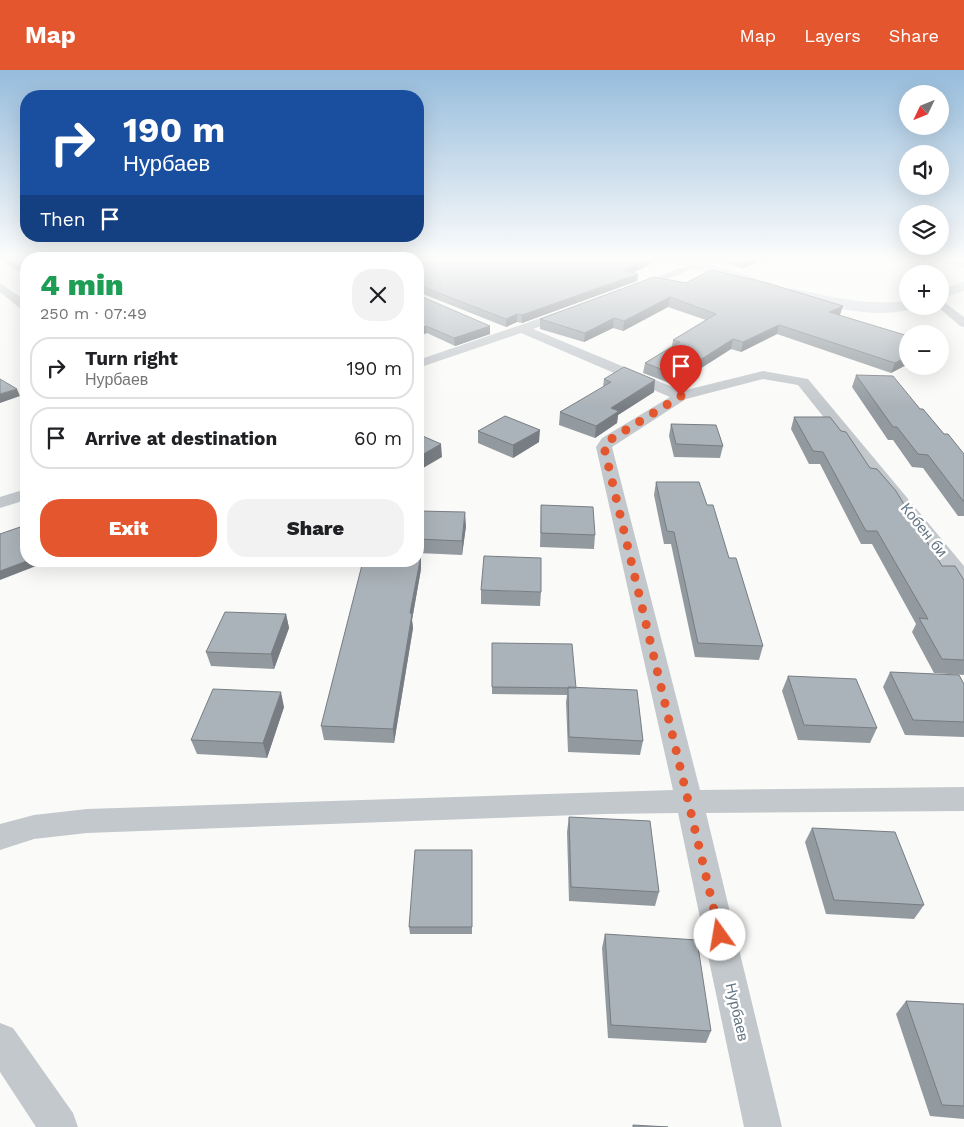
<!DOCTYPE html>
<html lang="en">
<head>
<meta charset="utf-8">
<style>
  body { margin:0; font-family:"Work Sans",sans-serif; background:#f2f2f2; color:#202124; height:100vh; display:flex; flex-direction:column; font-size:19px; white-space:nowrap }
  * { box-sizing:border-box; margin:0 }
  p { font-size:16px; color:#757577 }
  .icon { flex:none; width:28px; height:28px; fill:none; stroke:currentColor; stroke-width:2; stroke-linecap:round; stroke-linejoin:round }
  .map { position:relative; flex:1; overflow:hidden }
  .details { position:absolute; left:20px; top:182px; width:404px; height:315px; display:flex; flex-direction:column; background:#fff; border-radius:20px; box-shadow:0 5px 20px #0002 }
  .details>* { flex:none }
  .top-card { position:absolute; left:20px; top:20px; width:404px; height:152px; border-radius:20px; box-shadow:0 5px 20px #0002; background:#1a4fa0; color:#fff; overflow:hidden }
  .needle { width:32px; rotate:227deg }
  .fabs { position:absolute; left:899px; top:15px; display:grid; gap:10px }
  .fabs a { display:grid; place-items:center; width:50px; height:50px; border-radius:50%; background:#fff; box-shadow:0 5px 20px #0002; font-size:25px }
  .pin { position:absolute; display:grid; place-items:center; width:42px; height:42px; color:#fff; margin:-51px -21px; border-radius:50% 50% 50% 0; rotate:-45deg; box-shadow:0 0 5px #0007 }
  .pin .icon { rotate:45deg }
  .me { position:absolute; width:55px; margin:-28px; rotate:347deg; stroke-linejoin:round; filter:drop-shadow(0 0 4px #0008) }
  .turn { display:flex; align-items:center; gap:18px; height:105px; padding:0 20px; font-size:22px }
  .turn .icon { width:65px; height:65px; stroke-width:2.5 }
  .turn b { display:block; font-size:35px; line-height:42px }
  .then { display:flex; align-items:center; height:48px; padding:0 20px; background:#0003; gap:10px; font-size:19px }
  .round { display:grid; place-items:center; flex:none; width:52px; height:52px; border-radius:20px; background:#f2f2f2 }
  .headline { display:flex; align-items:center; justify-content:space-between; height:85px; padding:0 20px }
  h1 { font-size:30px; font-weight:800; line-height:38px; color:#1e9e55 }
  .button { display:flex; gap:10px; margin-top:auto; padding:10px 20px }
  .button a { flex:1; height:58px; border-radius:20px; background:#e4572e; color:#fff; font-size:20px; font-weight:800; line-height:58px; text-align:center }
  .button a+a { background:#f2f2f2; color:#202124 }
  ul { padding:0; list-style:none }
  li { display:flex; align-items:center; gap:15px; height:62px; margin:0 10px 8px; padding:0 10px; border:2px solid #e0e0e0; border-radius:20px }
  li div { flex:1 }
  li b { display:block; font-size:19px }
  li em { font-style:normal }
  header { display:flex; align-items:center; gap:30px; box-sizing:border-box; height:70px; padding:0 25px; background:#e4572e; color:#fff }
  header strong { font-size:24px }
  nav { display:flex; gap:28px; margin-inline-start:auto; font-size:18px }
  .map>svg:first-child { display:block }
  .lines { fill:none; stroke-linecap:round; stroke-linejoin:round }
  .street { fill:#c3c8cc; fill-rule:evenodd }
  .secondary { fill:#d6dbdf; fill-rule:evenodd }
  .wall { fill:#929a9f }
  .shaded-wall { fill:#777d82 }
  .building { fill:#aab3b9; stroke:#777d82 }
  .route { stroke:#e4572e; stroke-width:9; stroke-dasharray:0 16.2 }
  .labels { text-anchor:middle; stroke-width:5; stroke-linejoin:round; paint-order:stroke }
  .street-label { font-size:15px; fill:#657683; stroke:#fff }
</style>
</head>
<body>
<header>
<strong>Map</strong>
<nav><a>Map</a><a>Layers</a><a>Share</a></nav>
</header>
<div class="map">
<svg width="964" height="1057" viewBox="0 0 964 1057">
  <rect width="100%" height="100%" fill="#fafaf8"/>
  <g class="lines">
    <path class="street" d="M700 190H715L639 220H631L629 218Z
      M939 190 964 192V198L940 192Z
      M0 213 26 231V240H22L0 222Z
      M940 229 964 247V257L960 256 937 236H940Z
      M567 239 573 243 571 246 533 259 682 321 763 301 808 309 964 496V515L957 514 798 315 763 309 686 329 612 377 700 720 964 717V741L706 743 782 1057H744L678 743 605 744 87 763 34 769 0 780V754L34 745 87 739 673 720 596 377 602 368 670 327 521 263 418 298V290Z
      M26 419V430L0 438V427Z
      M0 953 13 958 73 1043 78 1057H36L0 1002Z"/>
    <path class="secondary" d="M670 190H693L757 208 759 211 752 215 672 193Z
      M964 212V221L940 229V220Z
      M792 218C831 227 867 236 908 231V236H915L913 239C872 250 827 236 787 225L785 222Z"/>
  </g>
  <path class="wall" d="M1 190H26V206Z
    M418 190H659L633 203 638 204 637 211 522 253 517 252 506 257 418 222Z
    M716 190H763L743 198Z
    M654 207 840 245H839L908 266V294L891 303 777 264 741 282 731 279 676 314H672L643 303 645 293 672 276 673 270 706 250 668 237 623 261 613 258 584 272 540 259V249Z
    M418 225 490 264 455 276 427 263Z
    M856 305 920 339 944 364 964 384V446H958L923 398 912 397 893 370H888L852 317Z
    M604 309 654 322 618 345 617 353 595 368 559 355 560 342 603 317Z
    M794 347 841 361 870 398 942 496 964 510V605L934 603 912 562 916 554 872 474H861L820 394H809L791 359Z
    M671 354 723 376 720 388 674 387 669 366Z
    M478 361 539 372 513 388 478 373Z
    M656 412 707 435 729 488 763 576 759 590 695 587 671 474H664L654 425Z
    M541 435 595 465 594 479 540 477Z
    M418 441 466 456 462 485 418 483Z
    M421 499 412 550 413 558 394 673 324 670 321 656Z
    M481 520 541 522 540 536 481 534Z
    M286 544 289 558 274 599 211 596 206 582Z
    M492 573 576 618 643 671 640 685 568 682 566 632 567 625 492 624Z
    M890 602 964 614V667L905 665 883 617Z
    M788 606 877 658 870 673 798 670 782 621Z
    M284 637 267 688 197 684 191 670Z
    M569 747 659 822 655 836 569 831 567 762Z
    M812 758 924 835 914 849 826 844 805 772Z
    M472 780V864H410L409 857Z
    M605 864 711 961 706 973 608 968 602 878Z
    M906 931 964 934V1049L930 1046 896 944Z"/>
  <path class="shaded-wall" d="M645 190H659L623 207 624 200Z
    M745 190H763L743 198 744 191Z
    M638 204 637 211 522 253V245Z
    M670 227 668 237 623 261 624 251Z
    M843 236 840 245 826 252 829 242Z
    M517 244V252L506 257V249Z
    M614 248 613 258 584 272 585 263Z
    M779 255 777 264 741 282 743 272Z
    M426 256 427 263 418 267V259Z
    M490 256V264L455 276 454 268Z
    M733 269 731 279 676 314 678 304Z
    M908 286V294L891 303 895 293Z
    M655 310 654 322 618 345 617 353 595 368 596 356 611 338Z
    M17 319 20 326 0 333V324Z
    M540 360 539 372 513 388V375Z
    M441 374 442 387 418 401V387Z
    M465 442 466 456 462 485V471Z
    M421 485V499L412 550 413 558 394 673 393 659 410 543Z
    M27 491H49L0 510V501Z
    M286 544 289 558 274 599 271 584Z
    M281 622 284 637 267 688 263 673Z"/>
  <path class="building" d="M7 190H26V202Z
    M418 190H645L624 200 638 204 522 245 517 244 506 249 418 215Z
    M711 200 764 212 843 236 829 242 908 266V286L895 293 779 255 743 272 733 269 678 304H674L645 293 680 272 673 270 716 244 670 227 624 251 614 248 585 263 540 249 654 207 686 213Z
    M418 225 490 256 454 268 426 256 418 259Z
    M624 297 655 310 611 338 619 341 596 356 560 342 611 312 604 309Z
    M856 305 893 306 920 339H923L944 364H948L964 384V432L928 385 918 384 897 357H893Z
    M0 309 17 319 0 324Z
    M505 346 540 360 513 375 478 361Z
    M794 347H830L841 361 846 362 870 398 877 399 896 421 942 496H955L964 510V590L942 589 919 548 928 549 877 461H866L823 382 813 381Z
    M671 354 716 355 723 376 676 374Z
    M418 364 441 374 418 387Z
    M656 412H699L707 435H713L729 488H736L763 576 698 573 674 462 667 461Z
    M541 435 593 437 595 465 541 463Z
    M418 441 465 442 462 471 418 469Z
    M26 455V491H27L0 501V464Z
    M418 485H421L410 543 412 544 393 659 321 656 363 491H418Z
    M484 486 541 488V522L481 520Z
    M225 542 286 544 271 584 206 582Z
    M492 573 572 574 576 618 492 617Z
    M890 602 959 605 964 614V652L913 650Z
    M788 606 856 609 877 658 804 655Z
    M568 617 637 620 643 671 569 667Z
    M213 619 281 622 263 673 191 670Z
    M569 747 650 751 659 822 571 817Z
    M812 758 895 762 924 835 834 830Z
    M415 780H472V857H409Z
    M605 864 697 870 711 961 611 955Z
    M906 931 964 934V1036L942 1035Z
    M633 1055 668 1057H633Z"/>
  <linearGradient id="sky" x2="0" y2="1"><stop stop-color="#96bcdc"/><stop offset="0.56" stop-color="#fdfdfc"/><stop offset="1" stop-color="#fdfdfc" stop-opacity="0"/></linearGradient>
  <rect width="964" height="338" fill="url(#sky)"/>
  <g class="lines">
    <path class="route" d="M681 326 608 371 604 377 720 865"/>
  </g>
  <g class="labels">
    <g class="street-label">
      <text transform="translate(924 460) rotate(51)" y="5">Кобен би</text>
      <text transform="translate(737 942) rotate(77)" y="5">Нурбаев</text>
    </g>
  </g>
</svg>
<div class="fabs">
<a><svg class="needle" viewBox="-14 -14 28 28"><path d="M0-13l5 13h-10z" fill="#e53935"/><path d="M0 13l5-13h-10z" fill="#757577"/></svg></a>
<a><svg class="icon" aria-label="sound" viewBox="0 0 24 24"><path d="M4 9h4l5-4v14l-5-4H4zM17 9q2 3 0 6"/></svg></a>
<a><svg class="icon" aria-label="layers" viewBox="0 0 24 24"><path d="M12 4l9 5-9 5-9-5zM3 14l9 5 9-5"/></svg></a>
<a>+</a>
<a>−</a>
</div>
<div class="pin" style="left:681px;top:326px;background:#d93025"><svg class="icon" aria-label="arrive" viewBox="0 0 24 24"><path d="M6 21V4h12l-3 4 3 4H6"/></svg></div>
<svg class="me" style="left:720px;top:865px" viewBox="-20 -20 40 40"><circle r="19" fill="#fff"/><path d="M0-13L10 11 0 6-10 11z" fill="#e4572e"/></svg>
<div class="top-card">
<div class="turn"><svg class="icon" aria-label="right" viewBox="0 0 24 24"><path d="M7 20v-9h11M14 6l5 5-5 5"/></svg><div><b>190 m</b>Нурбаев</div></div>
<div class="then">Then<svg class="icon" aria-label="arrive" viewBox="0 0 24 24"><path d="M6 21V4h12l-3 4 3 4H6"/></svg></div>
</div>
<section class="details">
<div class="headline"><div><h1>4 min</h1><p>250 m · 07:49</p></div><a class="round"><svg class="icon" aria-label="close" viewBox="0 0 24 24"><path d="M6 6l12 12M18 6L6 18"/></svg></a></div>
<ul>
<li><svg class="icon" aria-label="right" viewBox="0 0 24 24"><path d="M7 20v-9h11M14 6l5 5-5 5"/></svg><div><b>Turn right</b><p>Нурбаев</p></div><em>190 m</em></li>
<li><svg class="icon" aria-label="arrive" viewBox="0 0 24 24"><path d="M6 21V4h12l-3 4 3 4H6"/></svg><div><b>Arrive at destination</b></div><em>60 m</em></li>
</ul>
<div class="button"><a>Exit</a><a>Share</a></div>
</section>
</div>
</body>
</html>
